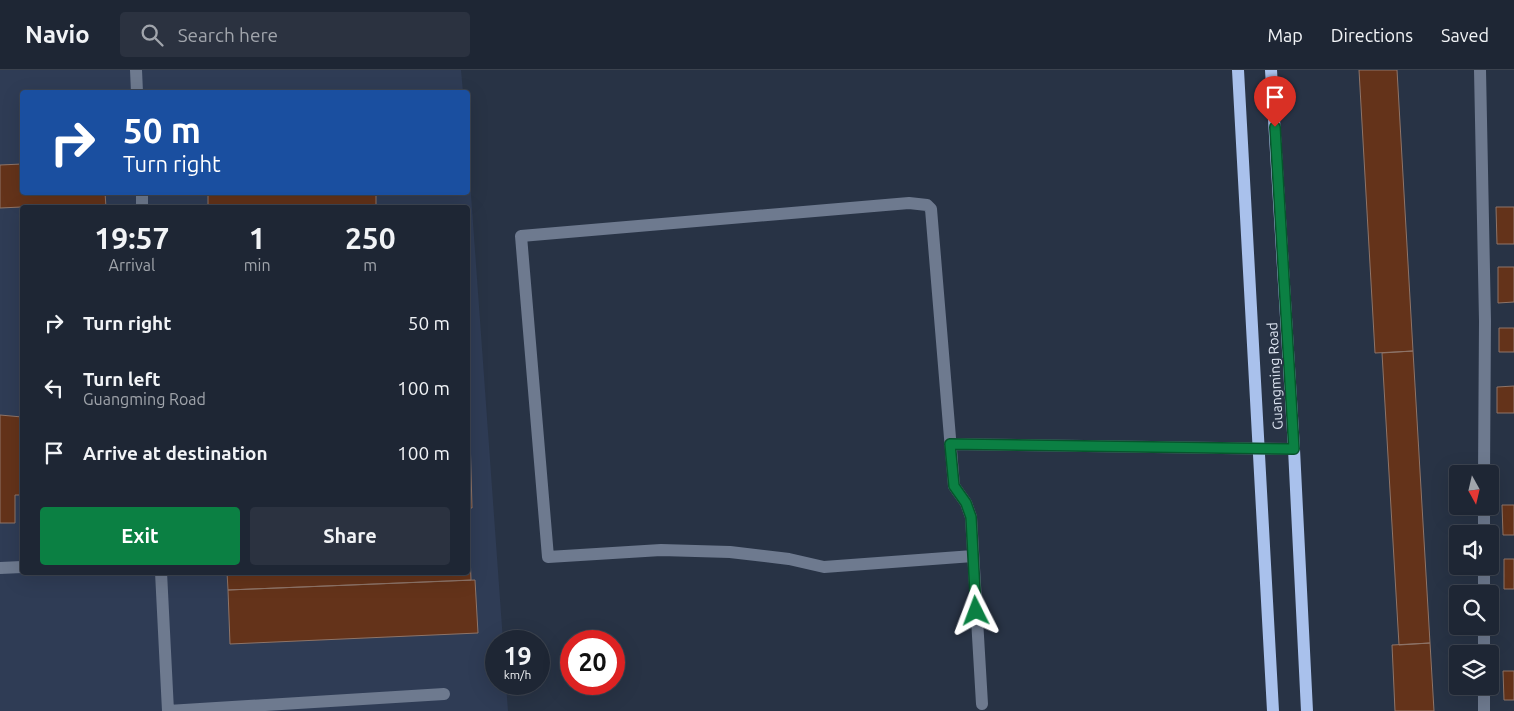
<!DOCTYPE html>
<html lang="en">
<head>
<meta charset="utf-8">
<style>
  body { margin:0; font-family:Ubuntu,sans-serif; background:#2b3240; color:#f1f3f6; height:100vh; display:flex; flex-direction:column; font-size:19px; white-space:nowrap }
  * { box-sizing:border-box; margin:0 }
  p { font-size:16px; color:#a1a5ac }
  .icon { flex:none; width:28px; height:28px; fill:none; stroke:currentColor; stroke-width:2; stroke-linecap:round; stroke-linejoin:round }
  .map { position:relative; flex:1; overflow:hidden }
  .details { position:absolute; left:20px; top:135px; width:450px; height:370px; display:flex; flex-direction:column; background:#1e2634; border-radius:5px; box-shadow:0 5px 20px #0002,0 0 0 1px #3c434f }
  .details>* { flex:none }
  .hud { position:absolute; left:20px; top:20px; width:450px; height:105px; border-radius:5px; box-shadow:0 5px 20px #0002,0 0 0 1px #3c434f; background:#1a4fa0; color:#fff; overflow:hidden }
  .needle { width:32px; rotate:172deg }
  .fabs { position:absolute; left:1449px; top:395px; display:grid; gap:10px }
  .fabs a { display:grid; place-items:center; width:50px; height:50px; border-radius:5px; background:#1e2634; box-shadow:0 5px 20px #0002,0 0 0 1px #3c434f; font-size:25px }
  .speed { position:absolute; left:485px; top:560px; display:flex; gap:10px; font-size:25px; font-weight:700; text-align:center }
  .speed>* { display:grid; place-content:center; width:65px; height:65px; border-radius:50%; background:#1e2634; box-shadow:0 5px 20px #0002,0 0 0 1px #3c434f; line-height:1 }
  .speed small { font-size:12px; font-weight:400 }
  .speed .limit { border:8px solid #d22; background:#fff; color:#111 }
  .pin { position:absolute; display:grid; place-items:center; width:42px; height:42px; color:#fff; margin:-51px -21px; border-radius:50% 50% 50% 0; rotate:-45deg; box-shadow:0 0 5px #0007 }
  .pin .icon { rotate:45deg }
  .me { position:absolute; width:55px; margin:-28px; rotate:357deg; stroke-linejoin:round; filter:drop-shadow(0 0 4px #0008) }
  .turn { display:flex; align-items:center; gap:18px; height:105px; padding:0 20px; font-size:22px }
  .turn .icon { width:65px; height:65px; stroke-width:2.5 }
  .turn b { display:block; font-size:35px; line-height:42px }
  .eta { display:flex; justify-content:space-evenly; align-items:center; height:85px; text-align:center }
  .eta b { font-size:30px; font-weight:600; line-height:35px }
  .primary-button { display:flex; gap:10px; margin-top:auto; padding:10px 20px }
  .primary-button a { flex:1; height:58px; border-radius:5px; background:#0b8043; color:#fff; font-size:20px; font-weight:600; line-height:58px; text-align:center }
  .primary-button a+a { background:#2b3240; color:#f1f3f6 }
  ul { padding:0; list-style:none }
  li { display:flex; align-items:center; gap:15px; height:65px; padding:0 20px }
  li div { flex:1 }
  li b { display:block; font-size:19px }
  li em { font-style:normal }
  header { display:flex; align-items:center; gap:30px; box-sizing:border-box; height:70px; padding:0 25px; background:#1e2634; border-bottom:1px solid #3c434f }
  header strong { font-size:24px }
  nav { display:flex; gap:28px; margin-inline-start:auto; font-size:18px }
  .search { width:350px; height:45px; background:#2b3240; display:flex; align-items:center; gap:12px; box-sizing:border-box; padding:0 18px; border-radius:5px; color:#a1a5ac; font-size:19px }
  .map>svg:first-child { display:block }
  .built { fill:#2f3c55; fill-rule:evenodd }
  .building { fill:#64331a; stroke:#8e7468 }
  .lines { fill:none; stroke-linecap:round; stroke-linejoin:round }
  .minor { stroke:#6e7a8f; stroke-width:12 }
  .major { stroke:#a9c1ec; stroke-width:12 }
  .route-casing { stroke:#07532c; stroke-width:12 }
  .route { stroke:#0b8043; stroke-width:9 }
  .labels { text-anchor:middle; stroke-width:4; stroke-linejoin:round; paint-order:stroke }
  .street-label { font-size:14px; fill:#e0e7f4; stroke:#283345 }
</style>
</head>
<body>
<header>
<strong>Navio</strong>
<div class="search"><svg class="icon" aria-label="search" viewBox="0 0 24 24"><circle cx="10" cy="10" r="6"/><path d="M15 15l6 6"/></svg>Search here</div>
<nav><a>Map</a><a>Directions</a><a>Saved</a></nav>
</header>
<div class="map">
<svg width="1514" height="641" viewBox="0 0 1514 641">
  <rect width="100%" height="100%" fill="#283345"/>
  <path class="built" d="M0 0H461L463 22H22V122H468V83L503 571H496V614H506L508 641H0ZM22 138H468V502H22Z"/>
  <path class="building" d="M1359 0H1397L1413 281 1375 283Z
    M22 94V122H105L106 138H64V135L0 138V95Z
    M208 122H376V138H208Z
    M1496 137H1514V174H1497Z
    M1498 197H1514V232L1498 233Z
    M1499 258H1514V282H1499Z
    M1413 281 1430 573 1399 575 1382 283Z
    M468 293 472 438H468Z
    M1514 316V343H1497V317Z
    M0 345 22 347V425H15V453H0Z
    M1502 435H1514V465H1503Z
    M468 484H470L471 510 228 520 227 502H468Z
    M1504 489H1514V519H1504Z
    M475 510 478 563 230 574 228 520Z
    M1430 573 1434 641H1395L1392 575Z
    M1503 601H1514V630H1504Z"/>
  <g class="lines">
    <path class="minor" d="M136 0 137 22
      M1480 0 1485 251 1484 404
      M142 122V138
      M950 374 1294 379
      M1484 464V436
      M973 486 824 497 789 489 730 482 661 480 548 487 521 166 909 133 927 135 931 139 954 416 966 433 971 447 982 634
      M0 498 22 497
      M161 502 168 641
      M1484 524V496
      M1484 584V556
      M168 641 444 624
      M1484 641V616"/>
    <path class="major" d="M1238 0 1273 641
      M1271 0 1294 379 1307 641"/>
  </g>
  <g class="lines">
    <g class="route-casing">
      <path id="route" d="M976 541 971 447 966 433 954 416 950 374 1294 379 1275 57"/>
    </g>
    <use href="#route" class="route"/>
  </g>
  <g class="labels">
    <g class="street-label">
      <text transform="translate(1275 306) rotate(-93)" y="5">Guangming Road</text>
    </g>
  </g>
</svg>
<div class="fabs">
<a><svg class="needle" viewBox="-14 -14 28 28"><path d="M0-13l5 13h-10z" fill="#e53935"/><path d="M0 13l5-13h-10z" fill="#a1a5ac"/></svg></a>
<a><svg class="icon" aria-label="sound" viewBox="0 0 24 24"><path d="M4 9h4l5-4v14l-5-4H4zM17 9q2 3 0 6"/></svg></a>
<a><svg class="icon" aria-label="search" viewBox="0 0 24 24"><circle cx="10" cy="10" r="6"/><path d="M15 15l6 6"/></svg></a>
<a><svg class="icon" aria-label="layers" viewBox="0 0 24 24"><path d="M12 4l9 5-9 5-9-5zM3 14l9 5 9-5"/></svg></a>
</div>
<div class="speed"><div>19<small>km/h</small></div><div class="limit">20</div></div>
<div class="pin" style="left:1275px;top:57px;background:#d93025"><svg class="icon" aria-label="arrive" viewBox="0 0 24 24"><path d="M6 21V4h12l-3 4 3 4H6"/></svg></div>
<svg class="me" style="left:976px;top:541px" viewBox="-20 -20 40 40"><path d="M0-17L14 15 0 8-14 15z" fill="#0b8043" stroke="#fff" stroke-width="4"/></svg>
<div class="hud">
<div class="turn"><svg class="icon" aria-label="right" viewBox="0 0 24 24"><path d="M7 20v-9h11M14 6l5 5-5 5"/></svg><div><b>50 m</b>Turn right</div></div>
</div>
<section class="details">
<div class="eta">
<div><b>19:57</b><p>Arrival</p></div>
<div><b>1</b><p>min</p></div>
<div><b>250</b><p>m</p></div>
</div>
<ul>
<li><svg class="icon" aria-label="right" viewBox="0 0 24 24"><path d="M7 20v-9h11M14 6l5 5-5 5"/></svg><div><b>Turn right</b></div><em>50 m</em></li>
<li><svg class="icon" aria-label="left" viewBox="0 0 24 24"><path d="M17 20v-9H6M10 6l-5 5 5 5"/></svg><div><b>Turn left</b><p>Guangming Road</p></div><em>100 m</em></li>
<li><svg class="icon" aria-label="arrive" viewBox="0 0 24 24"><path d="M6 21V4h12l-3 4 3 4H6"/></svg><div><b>Arrive at destination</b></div><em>100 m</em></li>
</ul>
<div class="primary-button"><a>Exit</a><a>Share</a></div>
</section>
</div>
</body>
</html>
